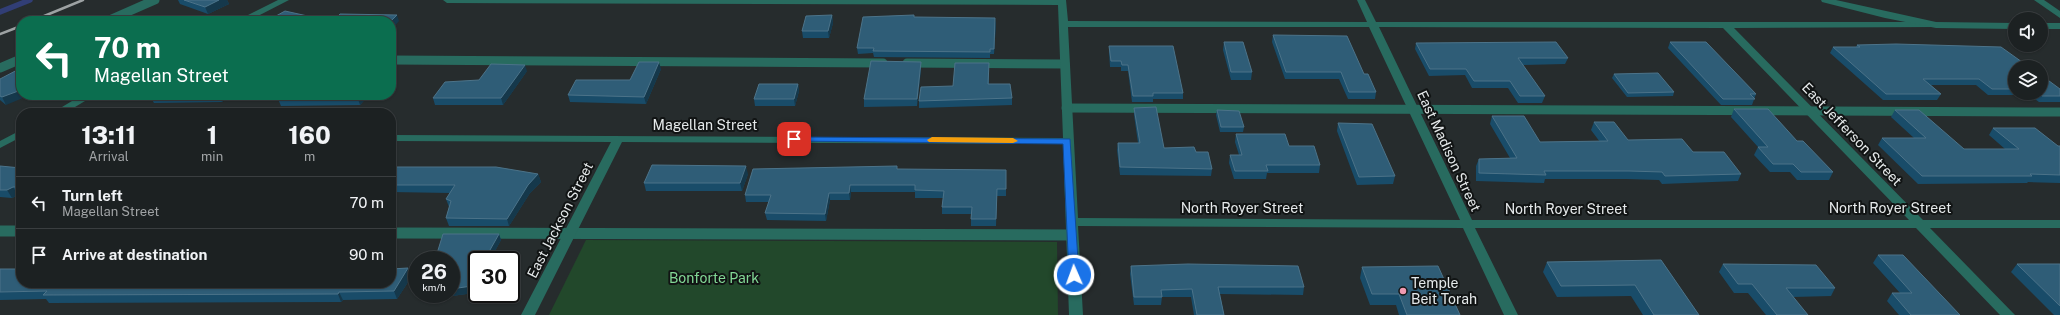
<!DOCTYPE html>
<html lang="en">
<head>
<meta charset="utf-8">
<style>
  body { margin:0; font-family:"Public Sans",sans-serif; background:#292e2f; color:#f1f3f6; height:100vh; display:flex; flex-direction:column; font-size:15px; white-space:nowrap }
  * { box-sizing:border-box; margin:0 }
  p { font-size:13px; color:#a0a3a5 }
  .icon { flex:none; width:22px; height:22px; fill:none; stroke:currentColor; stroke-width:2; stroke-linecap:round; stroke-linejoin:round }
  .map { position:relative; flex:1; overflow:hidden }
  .sheet { position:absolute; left:16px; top:108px; width:380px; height:180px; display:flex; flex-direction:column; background:#1c2122; border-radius:16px; box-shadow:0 1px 3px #0004,0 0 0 1px #3a3e40 }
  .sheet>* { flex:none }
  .guide { position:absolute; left:16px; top:16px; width:380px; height:84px; border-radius:16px; box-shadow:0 1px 3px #0004,0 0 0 1px #3a3e40; background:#0b6e4f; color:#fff; overflow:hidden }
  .buttons { position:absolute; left:2008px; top:12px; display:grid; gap:8px }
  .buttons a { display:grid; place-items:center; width:40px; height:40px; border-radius:50%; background:#1c2122; box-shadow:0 1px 3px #0004,0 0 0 1px #3a3e40; font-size:20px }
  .speed { position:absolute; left:408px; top:251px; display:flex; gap:8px; font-size:20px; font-weight:700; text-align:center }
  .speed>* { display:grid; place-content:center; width:52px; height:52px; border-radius:50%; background:#1c2122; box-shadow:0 1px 3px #0004,0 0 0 1px #3a3e40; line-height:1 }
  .speed small { font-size:10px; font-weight:400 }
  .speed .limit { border:2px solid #111; border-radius:6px; background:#fff; color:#111 }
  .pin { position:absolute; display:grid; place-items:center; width:34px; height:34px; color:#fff; margin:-17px; border-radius:8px; box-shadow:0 2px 6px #0006 }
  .me { position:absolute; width:44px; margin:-22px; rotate:358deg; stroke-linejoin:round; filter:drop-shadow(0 0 3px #0008) }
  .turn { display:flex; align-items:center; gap:14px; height:84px; padding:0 12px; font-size:18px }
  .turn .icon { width:52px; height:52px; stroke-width:2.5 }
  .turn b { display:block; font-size:28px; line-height:34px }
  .eta { display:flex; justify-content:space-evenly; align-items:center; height:68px; text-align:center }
  .eta b { font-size:24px; font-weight:800; line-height:28px }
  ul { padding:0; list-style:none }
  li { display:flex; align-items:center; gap:12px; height:52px; padding:0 12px; border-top:1px solid #3a3e40 }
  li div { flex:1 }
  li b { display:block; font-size:15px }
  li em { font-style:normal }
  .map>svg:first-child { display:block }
  .green { fill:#22482b }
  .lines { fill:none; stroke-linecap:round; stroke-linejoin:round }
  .stream { stroke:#313e75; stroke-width:5.5 }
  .service-far1 { stroke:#286b5f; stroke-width:9 }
  .service { stroke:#286b5f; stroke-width:11 }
  .minor { fill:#286b5f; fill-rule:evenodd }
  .tertiary { fill:#286b5f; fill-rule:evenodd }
  .rail { stroke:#9da2a3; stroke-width:2.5 }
  .wall { fill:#194c69 }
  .shaded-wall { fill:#15384b }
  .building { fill:#2f5d77; stroke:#4c7389 }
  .route { fill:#1a73e8; stroke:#114b97 }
  .slow { fill:#f59e0b }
  .poi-dot { fill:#f19ab1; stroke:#111414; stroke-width:1.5 }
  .labels { text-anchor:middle; stroke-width:4; stroke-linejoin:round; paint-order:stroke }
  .street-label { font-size:14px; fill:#e5e9ea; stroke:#111414 }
  .park-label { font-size:14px; fill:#82d795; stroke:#111414 }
  .poi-label { font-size:14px; fill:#e5e9ea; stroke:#111414; text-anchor:start }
</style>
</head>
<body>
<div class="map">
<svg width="2060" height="315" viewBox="0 0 2060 315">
  <rect width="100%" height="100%" fill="#262c2d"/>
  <path class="green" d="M586 240 1057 242 1058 315H549Z"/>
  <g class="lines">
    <path class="stream" d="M0 12 30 0"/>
    <path class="service-far1" d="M107 21 155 0
      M391 60 883 63
      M907 63 1065 64
      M0 68 21 59
      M1066 108 2060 112"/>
    <path class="service" d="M0 231H21
      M391 233 1072 235"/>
    <path class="minor" d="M278 0H289L248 21H236Z
      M443 0H1066L1068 21 1367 22 1357 0H1365L1376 22H1934L1937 23V27L1734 28 1923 220H2060V228H1930L2015 315H2000L1916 228H1475L1518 315H1504L1463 228 1078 226 1083 315H1069L1063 144 622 142 535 315H521L611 142 391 141V135L1063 138 1058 5 447 3ZM1068 27H1369L1460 220 1078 218ZM1379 27 1723 28 1909 220H1472Z
      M2034 0H2044L2060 11V18Z
      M82 95H95L65 113H52Z
      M21 130V137L0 148V141Z"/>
    <path class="tertiary" d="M1821 0H1836L1936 22 2015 23V29L1936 28 1885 18 1822 2Z
      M2041 23H2060V29H2041Z"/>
    <path class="rail" d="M32 21 83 0
      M0 34 21 26"/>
  </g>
  <path class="wall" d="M178 0H227L229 4 208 14 180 4Z
    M832 15 833 23 829 38H803L802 31Z
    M914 17 996 23 994 54H990V58L874 57 873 53 858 54 857 48Z
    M1273 35 1364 74 1376 92 1375 99H1348L1339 79H1285L1272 42Z
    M1224 42 1252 72 1251 80H1231L1223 50Z
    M1670 42 1756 94 1752 105H1721L1668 48Z
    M1416 43 1568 58 1565 64 1522 65 1545 96 1542 103H1518L1508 88H1472L1465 75 1429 76 1415 49Z
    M1857 45 2015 67V93H2041L2060 89V102H2039L2029 95H1988L1976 85H1931L1941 94 1937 100H1883L1830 53 1833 47H1856Z
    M1109 46 1183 93V99H1153V102H1132L1128 71H1121V67H1110L1109 52Z
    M921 62V69L917 106 864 107V99Z
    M661 69 646 104 570 102 568 95 630 80Z
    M989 70V84L1012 98V105L919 108V101Z
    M527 71 503 105H435L433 98Z
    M1614 74 1674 92 1673 96 1627 97 1612 78Z
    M0 79 6 105 0 100Z
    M798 84 799 91 795 106H755L754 99Z
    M230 95 222 102 154 103 150 96Z
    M369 95 360 105 281 106 278 99Z
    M1134 108 1164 148 1196 152 1212 169 1211 176 1120 175 1117 150 1118 143H1138L1134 115Z
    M1734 109 1797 141 1833 172 1829 180H1797L1790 172H1770L1754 155 1758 147 1731 117Z
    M1217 110 1244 127 1243 132H1220L1216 115Z
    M1895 110 1964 149H2005L1989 135 1993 128 2058 146H2060V183L2028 182 2027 183 1918 184 1878 145 1882 138H1914L1891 117Z
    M1492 116 1540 142H1600L1591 130 1594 122 1628 140 1693 152 1741 174 1738 181 1662 184 1659 180 1626 179H1545L1544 183 1476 181V166L1479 159 1510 158 1490 124Z
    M1338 123 1395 176 1393 184 1357 185 1337 131Z
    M1236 134 1289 146 1320 165 1319 173H1267L1266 179H1234L1229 163 1230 155H1239L1235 142Z
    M0 166 21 168V195H18L12 198 0 197Z
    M391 167 538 174 541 182 530 193 509 226H449L446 218 449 207 446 199 450 193 391 192Z
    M898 169 1006 170V196H997L996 226H971V214H942V207L943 198H915V192H851L850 200H830L826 221 767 220 765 213 769 202H746L745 195Z
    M748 174 742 191H646L644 183Z
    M499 234 501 240 490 260H477V281L474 293 429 299 451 260Z
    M1878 255 1960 315H1899L1887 301 1892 293H1900L1873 263Z
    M1661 260 1699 315H1643L1631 296 1557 297 1543 272 1547 262Z
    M1723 264 1835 288 1831 296 1793 297 1808 315H1766L1748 293H1734L1719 272Z
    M2017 264H2060V315H2054L2011 272Z
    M1131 266 1304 287 1303 295 1220 294 1224 315H1194L1191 297H1162L1161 305H1134L1130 274Z
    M1362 267 1460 315H1399L1396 305H1370L1360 278Z
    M408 268 412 276 397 299 343 300 341 302 49 303 46 299 0 300V269L21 283Z"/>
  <path class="shaded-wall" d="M219 0H227L229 4 208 14 205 7Z
    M397 15 399 21 391 30V21Z
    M832 15 833 23 829 38 828 31Z
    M995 18 996 23 994 54V49Z
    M659 62 661 69 646 104 644 97Z
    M921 62V69L917 106V99Z
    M525 65 527 71 503 105 501 98Z
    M798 84 799 91 795 106 794 99Z
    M21 90V95H30L6 105 2 97Z
    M219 95H230L222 102 219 96Z
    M361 95H369L360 105 358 99Z
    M746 166 748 174 742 191 740 183Z
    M538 174 541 182 530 193 509 226 507 219 528 185Z
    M850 185 851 192 850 200 849 193Z
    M13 187 18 195 12 198 7 190Z
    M829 193 830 200 826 221 825 214Z
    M499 234 501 240 490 260H487L486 257Z
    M477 264V281L474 293 429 299 427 294H451V289Z
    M408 268 412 276 397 299 394 291Z
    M339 292 343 300 341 302 338 294Z"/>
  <path class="building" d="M184 0H219L205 7Z
    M285 11 330 21H267Z
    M340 14 397 15 391 21H333Z
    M832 15 828 31H802L806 16Z
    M914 15V17L995 18 994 49H990V52L873 51 874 48H857L863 17Z
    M1273 35 1347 36 1364 74H1368L1376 92H1349L1341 72H1286Z
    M1224 42H1243L1252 72H1231Z
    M1556 42 1568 58H1518L1545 96H1520L1510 81H1474L1466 69H1430L1416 43Z
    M1670 42H1706L1756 94H1750L1755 99H1723Z
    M1896 44 2001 47 2029 67H2015V89H1992L1979 79H1923L1941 94H1886L1833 47H1860L1857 45Z
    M1109 46H1173L1183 93H1153V96H1133L1128 65H1122L1121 61H1111Z
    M871 61 921 62 917 99H864Z
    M639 62H659L644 97 568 95 576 80H630Z
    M955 63H989L988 84H1010L1012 98 919 101 921 87 953 86Z
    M491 64 525 65 501 98H433L445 82 479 80Z
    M21 68V90L2 97 0 96V79Z
    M1658 73 1674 92 1628 93 1614 74Z
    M2041 75 2060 89V96H2042L2039 93H2041Z
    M759 84H798L794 99H754Z
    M151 95H219V96H150Z
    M282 95H361L358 99H278Z
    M1156 107 1164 148 1194 147 1196 152H1208L1212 169 1120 167 1118 143H1140L1134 108Z
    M1734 109H1768L1797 141H1803L1833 172H1801L1793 164H1773L1758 147H1768Z
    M1217 110 1239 111 1244 127H1221Z
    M1895 110H1919L1964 149H2019L1993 128H2035L2058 146H2060V175L2030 174 2032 176H1922L1882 138H1926Z
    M1492 116H1524L1540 142 1608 141 1594 122H1614L1628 140 1682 139 1693 152H1724L1741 174 1665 176 1662 172 1629 171H1544L1546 175 1479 173V159L1517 158Z
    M1338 123 1372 124 1395 176 1359 177Z
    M1236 134H1285L1289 146H1314L1320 165H1266L1268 171H1235L1230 155H1242Z
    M652 165 746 166 740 183H644Z
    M0 166 21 168V187H13L7 190H0Z
    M897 166V169L1006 170V189H997L996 219H971L972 207H942L944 191 915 190V185H850L849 193H829L825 214 765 213 771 195H745L753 169Z
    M391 167H496L538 174 528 185 507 219 446 218 451 201 446 199 455 185H391Z
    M443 234H499L486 257H479L478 260H477V264L472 286 451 289V260H435Z
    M1878 255H1903L1960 315H1911L1892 293H1912Z
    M1661 260 1699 315H1654L1635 285 1561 286 1547 262Z
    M1188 264 1298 266 1304 287H1218L1224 315H1197L1192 289 1161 290 1162 297H1134L1131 266Z
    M1723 264 1816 265 1835 288H1786L1808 315H1777L1752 284H1738Z
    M2017 264H2060V306Z
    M1438 266 1460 315H1407L1399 294H1372L1362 267Z
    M408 268 394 291 339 292 338 294 43 295 47 291 0 292V269H21V283H391V269Z"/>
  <path class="route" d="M794 137 1070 139 1079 275 1074 279 1069 275 1063 144 791 141 790 139Z"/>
  <path class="slow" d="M932 137 1013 138 1018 141 1013 143 929 142 927 140Z"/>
  <circle class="poi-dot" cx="1403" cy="291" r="4"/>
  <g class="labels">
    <g class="street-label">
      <text x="705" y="130">Magellan Street</text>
      <text transform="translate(1852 134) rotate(46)" y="5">East Jefferson Street</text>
      <text transform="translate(1449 151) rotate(65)" y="5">East Madison Street</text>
      <text x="1242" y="213">North Royer Street</text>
      <text x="1890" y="213">North Royer Street</text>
      <text x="1566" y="214">North Royer Street</text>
      <text transform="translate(560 220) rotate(-63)" y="5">East Jackson Street</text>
    </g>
    <g class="park-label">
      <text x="714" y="283">Bonforte Park</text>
    </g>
    <g class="poi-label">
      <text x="1411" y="288">Temple<tspan x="1411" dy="16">Beit Torah</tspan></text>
    </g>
  </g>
</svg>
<div class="buttons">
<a><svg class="icon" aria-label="sound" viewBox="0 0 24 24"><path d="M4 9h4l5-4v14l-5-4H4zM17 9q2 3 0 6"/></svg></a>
<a><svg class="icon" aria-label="layers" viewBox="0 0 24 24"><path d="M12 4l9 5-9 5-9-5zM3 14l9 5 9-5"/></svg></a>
</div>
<div class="speed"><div>26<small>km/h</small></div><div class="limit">30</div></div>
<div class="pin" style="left:794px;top:139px;background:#d93025"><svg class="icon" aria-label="arrive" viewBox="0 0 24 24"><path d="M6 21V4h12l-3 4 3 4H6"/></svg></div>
<svg class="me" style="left:1074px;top:275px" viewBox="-20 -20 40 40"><circle r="17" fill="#1a73e8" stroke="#fff" stroke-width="3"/><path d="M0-11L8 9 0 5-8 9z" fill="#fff"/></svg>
<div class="guide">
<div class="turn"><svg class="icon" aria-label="left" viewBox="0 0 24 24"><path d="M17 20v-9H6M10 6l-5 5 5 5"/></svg><div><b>70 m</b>Magellan Street</div></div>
</div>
<section class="sheet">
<div class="eta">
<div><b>13:11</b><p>Arrival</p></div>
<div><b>1</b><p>min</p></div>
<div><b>160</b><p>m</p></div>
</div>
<ul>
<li><svg class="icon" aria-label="left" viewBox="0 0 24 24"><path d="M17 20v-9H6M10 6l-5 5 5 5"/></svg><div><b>Turn left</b><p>Magellan Street</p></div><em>70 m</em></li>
<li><svg class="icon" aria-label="arrive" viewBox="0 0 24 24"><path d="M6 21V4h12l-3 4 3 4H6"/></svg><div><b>Arrive at destination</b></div><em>90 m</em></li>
</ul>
</section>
</div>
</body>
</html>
